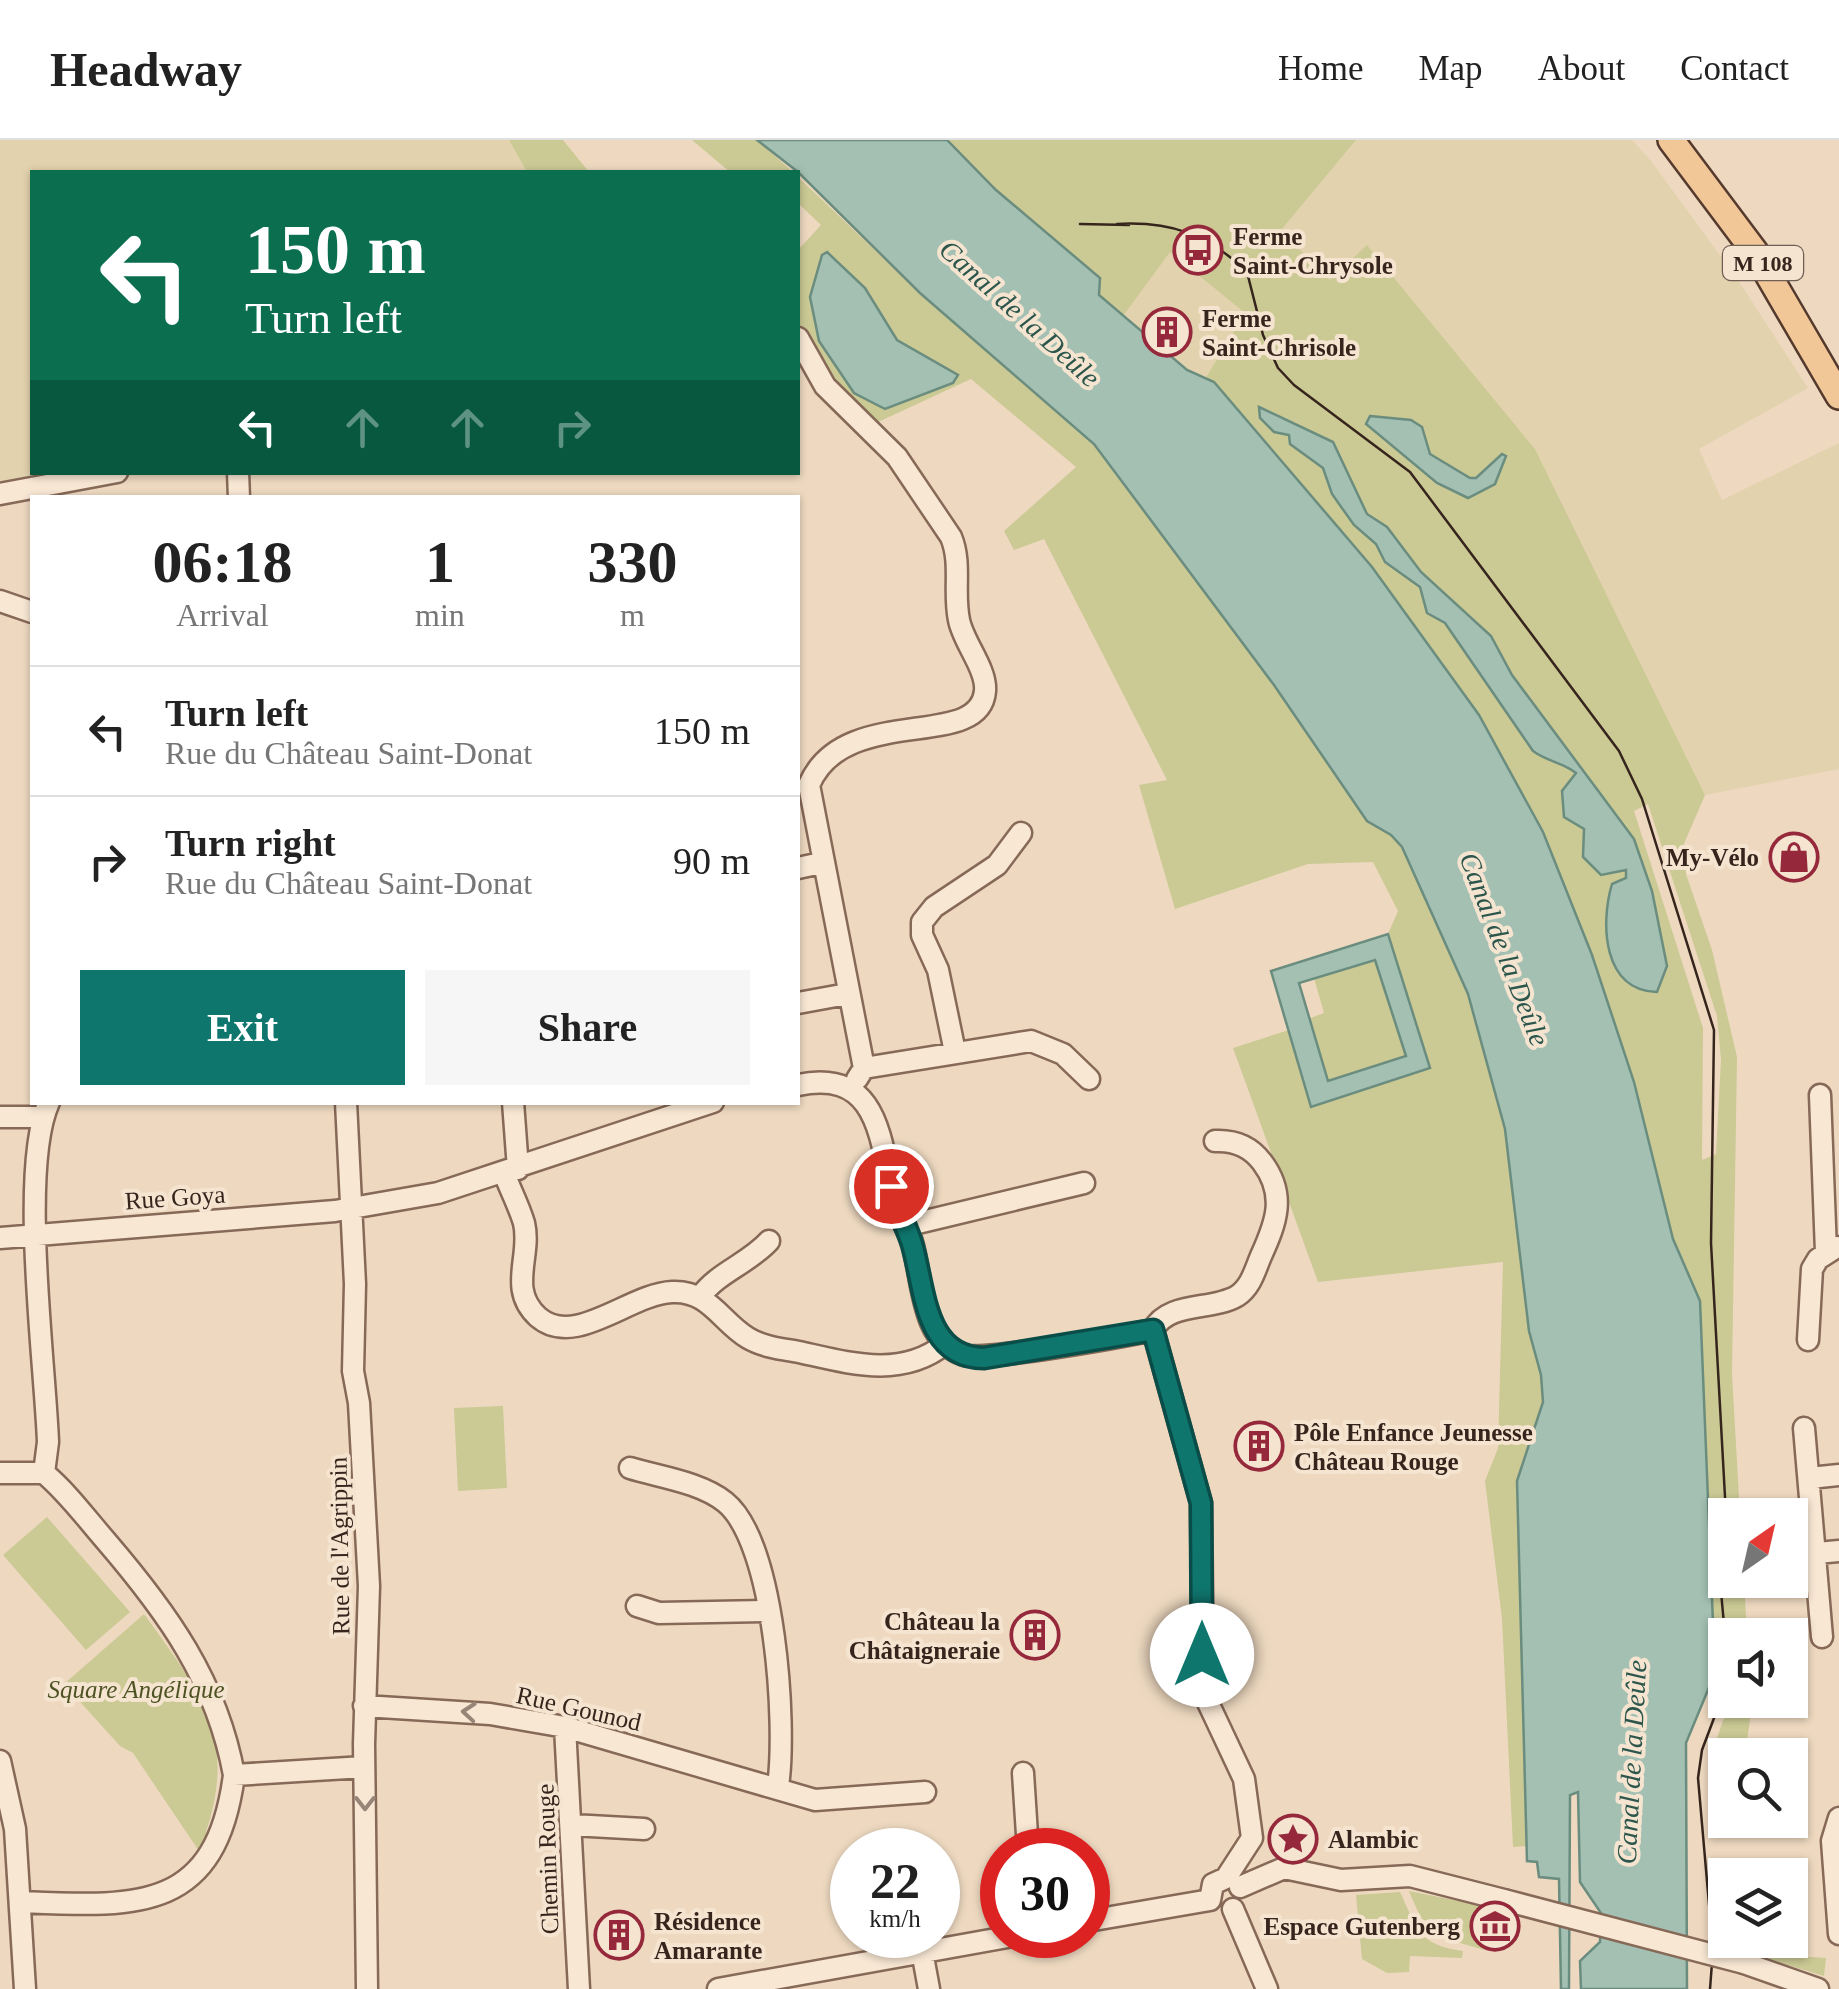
<!DOCTYPE html>
<html lang="en">
<head>
<meta charset="utf-8">
<style>
  body { margin:0; font-family:"Times New Roman",serif; background:#f6f6f6; color:#222; height:100vh; display:flex; flex-direction:column; font-size:38px; white-space:nowrap }
  * { box-sizing:border-box; margin:0 }
  p { font-size:32px; color:#767676 }
  .icon { flex:none; width:55px; height:55px; fill:none; stroke:currentColor; stroke-width:2; stroke-linecap:round; stroke-linejoin:round }
  .map { position:relative; flex:1; overflow:hidden }
  .panel { position:absolute; left:30px; top:355px; width:770px; height:610px; display:flex; flex-direction:column; background:#fff; border-radius:0px; box-shadow:0 2px 8px #0004 }
  .panel>* { flex:none }
  .hud { position:absolute; left:30px; top:30px; width:770px; height:305px; border-radius:0px; box-shadow:0 2px 8px #0004; background:#0b6e4f; color:#fff; overflow:hidden }
  .needle { width:65px; rotate:34deg }
  .tools { position:absolute; left:1708px; top:1358px; display:grid; gap:20px }
  .tools a { display:grid; place-items:center; width:100px; height:100px; border-radius:0px; background:#fff; box-shadow:0 2px 8px #0004; font-size:50px }
  .speed { position:absolute; left:830px; top:1688px; display:flex; gap:20px; font-size:50px; font-weight:700; text-align:center }
  .speed>* { display:grid; place-content:center; width:130px; height:130px; border-radius:50%; background:#fff; box-shadow:0 2px 8px #0004; line-height:1 }
  .speed small { font-size:25px; font-weight:400 }
  .speed .limit { border:15px solid #d22; background:#fff; color:#111 }
  .pin { position:absolute; display:grid; place-items:center; width:85px; height:85px; color:#fff; margin:-42px; border:5px solid #fff; border-radius:50%; box-shadow:0 2px 10px #0007 }
  .me { position:absolute; width:110px; margin:-55px; rotate:0deg; stroke-linejoin:round; filter:drop-shadow(0 0 8px #0008) }
  .turn { display:flex; align-items:center; gap:35px; height:210px; padding:0 50px; font-size:45px }
  .turn .icon { width:130px; height:130px; stroke-width:2.5 }
  .turn b { display:block; font-size:70px; line-height:85px }
  .lanes { display:flex; align-items:center; height:95px; padding:0 50px; background:#0003; justify-content:center; gap:50px; direction:ltr }
  .lanes .off { opacity:.35 }
  .eta { display:flex; justify-content:space-evenly; align-items:center; height:170px; text-align:center }
  .eta b { font-size:60px; font-weight:600; line-height:70px }
  .button { display:flex; gap:20px; margin-top:auto; padding:20px 50px }
  .button a { flex:1; height:115px; border-radius:0px; background:#0f766e; color:#fff; font-size:40px; font-weight:600; line-height:115px; text-align:center }
  .button a+a { background:#f6f6f6; color:#222 }
  ul { padding:0; list-style:none }
  li { display:flex; align-items:center; gap:30px; height:130px; padding:0 50px; border-top:2px solid #e0e0e0 }
  li div { flex:1 }
  li b { display:block; font-size:38px }
  li em { font-style:normal }
  header { display:flex; align-items:center; gap:60px; box-sizing:border-box; height:140px; padding:0 50px; background:#fff; border-bottom:2px solid #e0e0e0 }
  header strong { font-size:48px }
  nav { display:flex; gap:55px; margin-inline-start:auto; font-size:35px }
  .map>svg:first-child { display:block }
  .farmland { fill:#e3d2ae }
  .green { fill:#cbc994; fill-rule:evenodd }
  .water { fill:#a3c0b3; stroke:#6a8d7f; stroke-width:2.5; fill-rule:evenodd }
  .lines { fill:none; stroke-linecap:round; stroke-linejoin:round }
  .minor-casing { stroke:#876958; stroke-width:25 }
  .major-casing { stroke:#54392d; stroke-width:30 }
  .minor { stroke:#f8e7d3; stroke-width:20 }
  .major { stroke:#f1c798; stroke-width:25 }
  .tram { stroke:#36251d; stroke-width:2.5 }
  .minor-bridge-casing { stroke:#876958; stroke-width:25; stroke-linecap:butt }
  .minor-bridge { stroke:#f8e7d3; stroke-width:20 }
  .oneway { stroke:#978678 }
  .route-casing { stroke:#0a4d48; stroke-width:25 }
  .route { stroke:#0f766e; stroke-width:18 }
  .labels { text-anchor:middle; stroke-width:8; stroke-linejoin:round; paint-order:stroke }
  .shield { fill:#f5e4d0; stroke:#6f5e53; stroke-width:2.5 }
  .shield-label { font-size:22px; font-weight:bold; fill:#36251d }
  .poi-label { font-size:25px; font-weight:bold; fill:#36251d; stroke:#f5e4d0; text-anchor:start }
  .street-label { font-size:25px; fill:#36251d; stroke:#f5e4d0 }
  .park-label { font-size:25px; font-style:italic; fill:#4e5323; stroke:#f5e4d0 }
  .water-label { font-size:28px; font-style:italic; fill:#2c564c; stroke:#f5e4d0 }
</style>
</head>
<body>
<header>
<strong>Headway</strong>
<nav><a>Home</a><a>Map</a><a>About</a><a>Contact</a></nav>
</header>
<div class="map">
<svg width="1839" height="1849" viewBox="0 0 1839 1849">
  <rect width="100%" height="100%" fill="#eed9c0"/>
  <path class="farmland" d="M0 0H509L527 32H32V332L39 333 0 343Z
    M1356 0H1632L1651 21 1736 137 1808 248 1699 309 1722 360 1839 303V629L1705 655 1535 309 1368 106 1330 140 1281 89Z
    M1169 111 1245 173 1205 239 1187 230 1123 176Z"/>
  <path class="green" d="M509 0H563L589 32H527Z
    M692 0H757L793 32H730Z
    M947 0H1356L1281 90 1330 140 1367 105 1535 309 1705 655 1683 706 1686 734 1712 810 1737 917 1732 1234 1740 1375H1725V1440H1744L1747 1495H1725V1522L1715 1533 1700 1161 1673 1099 1633 940 1592 815 1543 692 1479 575 1372 427 1214 242 1205 239 1245 173 1170 112 1123 176 1099 155V138L996 50ZM1648 664 1717 876 1721 920 1716 1014 1702 1020 1703 888 1634 671Z
    M798 37 920 153 1094 304 1274 545 1367 681 1391 695 1402 707 1468 854 1505 989 1529 1191 1541 1235 1543 1262 1517 1341 1526 1706 1513 1707 1502 1478 1485 1341 1498 1308 1503 1122 1318 1142 1233 908 1289 890 1311 967 1429 928 1388 794 1398 771 1373 722 1308 724 1175 769 1139 645 1167 640 1044 399 1014 410 1004 391 1076 327 971 239 876 283C847 258 801 221 798 180 795 157 798 133 798 110L821 85 798 63ZM865 148 897 200 854 253 819 200 810 157Z
    M1375 820 1406 916 1328 942 1308 879 1324 873 1314 838Z
    M503 1266 507 1348 458 1351 454 1268Z
    M47 1377 130 1472 86 1510 3 1415Z
    M144 1474C199 1551 238 1594 206 1692L210 1701 199 1711 133 1613 120 1606 64 1544Z
    M1738 1560H1744L1751 1572 1745 1615H1725V1627L1709 1624 1723 1580Z
    M1409 1751 1483 1766 1474 1772 1469 1791 1487 1797 1484 1810C1434 1794 1430 1802 1409 1751Z
    M1400 1752C1417 1788 1418 1805 1463 1811L1462 1818 1410 1816 1409 1832 1387 1833 1362 1819 1356 1755Z
    M1723 1782 1725 1800H1771L1783 1815 1826 1818 1824 1836 1722 1805Z"/>
  <path class="water" d="M757 0H947L996 50 1100 138 1099 155 1187 230 1214 242 1372 427 1479 575 1543 692 1592 815 1634 942 1673 1099 1700 1161 1715 1533 1686 1603 1687 1849H1581L1580 1821 1600 1802 1601 1773 1580 1742 1578 1652 1570 1655 1569 1849H1561L1559 1739 1539 1737 1537 1722 1527 1721 1517 1341 1543 1262 1541 1235 1529 1191 1505 989 1468 854 1402 707 1391 695 1367 681 1274 545 1094 304 920 153 798 32Z
    M827 112 865 148 897 200 958 235 953 243 885 269 854 253 819 201 810 157 822 115Z
    M1259 267 1333 302 1367 374 1387 387 1421 432 1491 496 1512 535 1634 699 1652 751 1667 826 1657 852C1603 851 1600 784 1612 744L1626 738V730L1601 735 1583 717 1584 689 1564 677 1562 651 1576 633C1562 622 1548 622 1533 611L1445 483 1427 473 1420 447 1385 422 1376 404 1354 385 1332 354 1323 328 1290 304 1289 295 1274 292 1260 278Z
    M1370 276 1411 280 1422 287 1430 314 1470 338H1476L1502 314 1506 316 1495 344 1468 358 1437 343 1366 284Z
    M1388 794 1430 928 1311 967 1271 831ZM1375 820 1406 916 1328 941 1299 843Z"/>
  <g class="lines">
    <g class="minor-casing">
      <path id="minor" d="M798 198 825 246 897 317 951 397C962 423 953 452 959 480 963 502 987 529 985 551 980 612 844 562 809 645L864 928
        M238 332 239 358
        M0 354 117 332
        M0 461 32 472
        M798 728 821 723
        M798 863 847 854
        M955 912 938 830 922 795V782L934 767 997 725 1021 693
        M857 939 864 928 1031 901 1063 914 1089 939
        M798 945C880 928 880 1001 894 1060 898 1075 907 1087 912 1102 923 1140 920 1200 964 1215 983 1222 1125 1196 1153 1190
        M1820 955 1826 1112
        M49 962C19 1028 45 1222 48 1302L44 1333C67 1352 86 1378 106 1401 167 1472 217 1541 234 1635L364 1627
        M346 962 355 1144 353 1231 359 1263 369 1446 364 1604 367 1849
        M513 962 518 1029
        M0 977H43
        M504 1033C510 1049 519 1066 524 1083 532 1116 507 1149 538 1177 575 1209 629 1154 672 1152 709 1150 721 1182 748 1198 763 1207 782 1209 799 1212 849 1223 901 1239 945 1204
        M905 1086 1084 1043
        M0 1098 335 1071 438 1053 713 962
        M700 1157C718 1132 748 1124 769 1101
        M1153 1190 1201 1363 1203 1552 1244 1639 1252 1698 1226 1738 1213 1744 1210 1760
        M1153 1190C1168 1161 1212 1171 1237 1156 1251 1147 1255 1130 1261 1116 1276 1083 1287 1055 1262 1022 1250 1006 1234 1000 1215 1001
        M1808 1200 1812 1129 1818 1119 1837 1107
        M1804 1288 1822 1497
        M630 1328C659 1337 700 1342 725 1362 775 1402 787 1584 778 1646
        M0 1333H44
        M1810 1338 1839 1335
        M1817 1413 1839 1411
        M637 1466 659 1473 767 1471
        M364 1566 490 1574 565 1587 815 1660 925 1652
        M565 1587 579 1849
        M0 1621 15 1689 25 1849
        M1023 1633 1028 1710
        M1839 1678 1832 1701 1839 1794
        M572 1685 644 1689
        M852 1730V1731
        M1240 1747 1284 1728 1341 1740 1410 1736 1504 1760
        M21 1762C137 1767 216 1773 234 1635
        M1233 1769 1267 1849
        M1088 1781 1210 1760
        M901 1795 912 1813
        M922 1811 929 1849
        M1744 1823 1818 1849
        M718 1849 1018 1795"/>
    </g>
    <g class="major-casing">
      <path id="major" d="M1671 0 1755 112 1839 256"/>
    </g>
    <use href="#minor" class="minor"/>
    <use href="#major" class="major"/>
    <path class="tram" d="M1080 84 1129 85
      M1117 84C1170 81 1208 94 1247 132L1263 195 1278 228 1294 245 1410 332 1619 611 1642 659 1714 890 1711 1103 1726 1375
      M1725 1495 1719 1430 1725 1361
      M1710 1849 1713 1810 1698 1638 1702 1610 1725 1549"/>
    <g class="minor-bridge-casing">
      <path id="minor-bridge" d="M1504 1760 1744 1823"/>
    </g>
    <use href="#minor-bridge" class="minor-bridge"/>
  </g>
  <defs><path id="oneway-chevron" d="M-2-3.5L2.5 0L-2 3.5" fill="none" stroke-width="1.6" stroke-linecap="round" stroke-linejoin="round" transform="scale(2.5)"/></defs>
  <g class="oneway">
    <use href="#oneway-chevron" transform="translate(469 1572) rotate(-175)"/>
    <use href="#oneway-chevron" transform="translate(365 1663) rotate(90)"/>
  </g>
  <g class="lines">
    <g class="route-casing">
      <path id="route" d="M891 1046C895 1067 906 1084 912 1104 925 1148 924 1218 984 1218L1153 1190 1201 1363 1202 1515"/>
    </g>
    <use href="#route" class="route"/>
  </g>
  <defs>
    <g id="bus-ring" transform="scale(2.5)"><circle r="9.5" fill="#f5e4d0" stroke="#95293b" stroke-width="1.5"/><path d="M-5-6H5V4H4V6H2V4H-2V6H-4V4H-5ZM-3.5-4V0h7V-4ZM-3.5 1.2v1.5H-2V1.2ZM2 1.2v1.5H3.5V1.2Z" fill="#95293b"/></g>
    <g id="building-ring" transform="scale(2.5)"><circle r="9.5" fill="#f5e4d0" stroke="#95293b" stroke-width="1.5"/><path d="M-4-6H4V6H1V3H-1V6H-4ZM-2.5-4.3h1.7v1.8h-1.7ZM.8-4.3h1.7v1.8H.8ZM-2.5-1h1.7V.8h-1.7ZM.8-1h1.7V.8H.8Z" fill="#95293b"/></g>
    <g id="shop-ring" transform="scale(2.5)"><circle r="9.5" fill="#f5e4d0" stroke="#95293b" stroke-width="1.5"/><path d="M-5-2.5h2.3a2.7 3.5 0 0 1 5.4 0H5L5.5 6h-11ZM-1.5-2.5h3a1.5 2.3 0 0 0-3 0Z" fill="#95293b"/></g>
    <g id="sight-ring" transform="scale(2.5)"><circle r="9.5" fill="#f5e4d0" stroke="#95293b" stroke-width="1.5"/><path d="M0-6L1.8-2.2L6-1.7L2.9 1.2L3.7 5.4L0 3.3L-3.7 5.4L-2.9 1.2L-6-1.7L-1.8-2.2Z" fill="#95293b"/></g>
    <g id="museum-ring" transform="scale(2.5)"><circle r="9.5" fill="#f5e4d0" stroke="#95293b" stroke-width="1.5"/><path d="M0-6L6-3V-2H-6V-3ZM-5-1h2V3h-2ZM-1-1h2V3h-2ZM3-1h2V3H3ZM-6 4H6V6H-6Z" fill="#95293b"/></g>
  </defs>
  <g fill-rule="evenodd">
    <use href="#bus-ring" x="1198" y="110"/>
    <use href="#building-ring" x="1167" y="192"/>
    <use href="#shop-ring" x="1794" y="717"/>
    <use href="#building-ring" x="1259" y="1306"/>
    <use href="#building-ring" x="1035" y="1495"/>
    <use href="#sight-ring" x="1293" y="1699"/>
    <use href="#museum-ring" x="1495" y="1786"/>
    <use href="#building-ring" x="619" y="1795"/>
  </g>
  <g class="labels">
    <rect class="shield" x="1723" y="106" width="80" height="34" rx="8"/>
    <g class="shield-label">
      <text x="1763" y="131">M 108</text>
    </g>
    <g class="poi-label">
      <text x="1233" y="105">Ferme<tspan x="1233" dy="29">Saint-Chrysole</tspan></text>
      <text x="1202" y="187">Ferme<tspan x="1202" dy="29">Saint-Chrisole</tspan></text>
      <text x="1759" y="726" text-anchor="end">My-Vélo</text>
      <text x="1294" y="1301">Pôle Enfance Jeunesse<tspan x="1294" dy="29">Château Rouge</tspan></text>
      <text x="1000" y="1490" text-anchor="end">Château la<tspan x="1000" dy="29">Châtaigneraie</tspan></text>
      <text x="1328" y="1708">Alambic</text>
      <text x="654" y="1790">Résidence<tspan x="654" dy="29">Amarante</tspan></text>
      <text x="1460" y="1795" text-anchor="end">Espace Gutenberg</text>
    </g>
    <g class="street-label">
      <text transform="translate(175 1057) rotate(-4)" y="9">Rue Goya</text>
      <text transform="translate(339 1406) rotate(-91)" y="9">Rue de l'Agrippin</text>
      <text transform="translate(579 1568) rotate(13)" y="9">Rue Gounod</text>
      <text transform="translate(547 1719) rotate(-92)" y="9">Chemin Rouge</text>
    </g>
    <g class="park-label">
      <text x="136" y="1558">Square Angélique</text>
    </g>
    <g class="water-label">
      <text transform="translate(1020 173) rotate(42)" y="10">Canal de la Deûle</text>
      <text transform="translate(1505 809) rotate(69)" y="10">Canal de la Deûle</text>
      <text transform="translate(1631 1622) rotate(-87)" y="10">Canal de la Deûle</text>
    </g>
  </g>
</svg>
<div class="tools">
<a><svg class="needle" viewBox="-14 -14 28 28"><path d="M0-13l5 13h-10z" fill="#e53935"/><path d="M0 13l5-13h-10z" fill="#767676"/></svg></a>
<a><svg class="icon" aria-label="sound" viewBox="0 0 24 24"><path d="M4 9h4l5-4v14l-5-4H4zM17 9q2 3 0 6"/></svg></a>
<a><svg class="icon" aria-label="search" viewBox="0 0 24 24"><circle cx="10" cy="10" r="6"/><path d="M15 15l6 6"/></svg></a>
<a><svg class="icon" aria-label="layers" viewBox="0 0 24 24"><path d="M12 4l9 5-9 5-9-5zM3 14l9 5 9-5"/></svg></a>
</div>
<div class="speed"><div>22<small>km/h</small></div><div class="limit">30</div></div>
<div class="pin" style="left:891px;top:1046px;background:#d93025"><svg class="icon" aria-label="arrive" viewBox="0 0 24 24"><path d="M6 21V4h12l-3 4 3 4H6"/></svg></div>
<svg class="me" style="left:1202px;top:1515px" viewBox="-20 -20 40 40"><circle r="19" fill="#fff"/><path d="M0-13L10 11 0 6-10 11z" fill="#0f766e"/></svg>
<div class="hud">
<div class="turn"><svg class="icon" aria-label="left" viewBox="0 0 24 24"><path d="M17 20v-9H6M10 6l-5 5 5 5"/></svg><div><b>150 m</b>Turn left</div></div>
<div class="lanes"><svg class="icon" aria-label="left" viewBox="0 0 24 24"><path d="M17 20v-9H6M10 6l-5 5 5 5"/></svg><svg class="icon off" aria-label="ahead" viewBox="0 0 24 24"><path d="M12 20V5M6 11l6-6 6 6"/></svg><svg class="icon off" aria-label="ahead" viewBox="0 0 24 24"><path d="M12 20V5M6 11l6-6 6 6"/></svg><svg class="icon off" aria-label="right" viewBox="0 0 24 24"><path d="M7 20v-9h11M14 6l5 5-5 5"/></svg></div>
</div>
<section class="panel">
<div class="eta">
<div><b>06:18</b><p>Arrival</p></div>
<div><b>1</b><p>min</p></div>
<div><b>330</b><p>m</p></div>
</div>
<ul>
<li><svg class="icon" aria-label="left" viewBox="0 0 24 24"><path d="M17 20v-9H6M10 6l-5 5 5 5"/></svg><div><b>Turn left</b><p>Rue du Château Saint-Donat</p></div><em>150 m</em></li>
<li><svg class="icon" aria-label="right" viewBox="0 0 24 24"><path d="M7 20v-9h11M14 6l5 5-5 5"/></svg><div><b>Turn right</b><p>Rue du Château Saint-Donat</p></div><em>90 m</em></li>
</ul>
<div class="button"><a>Exit</a><a>Share</a></div>
</section>
</div>
</body>
</html>
